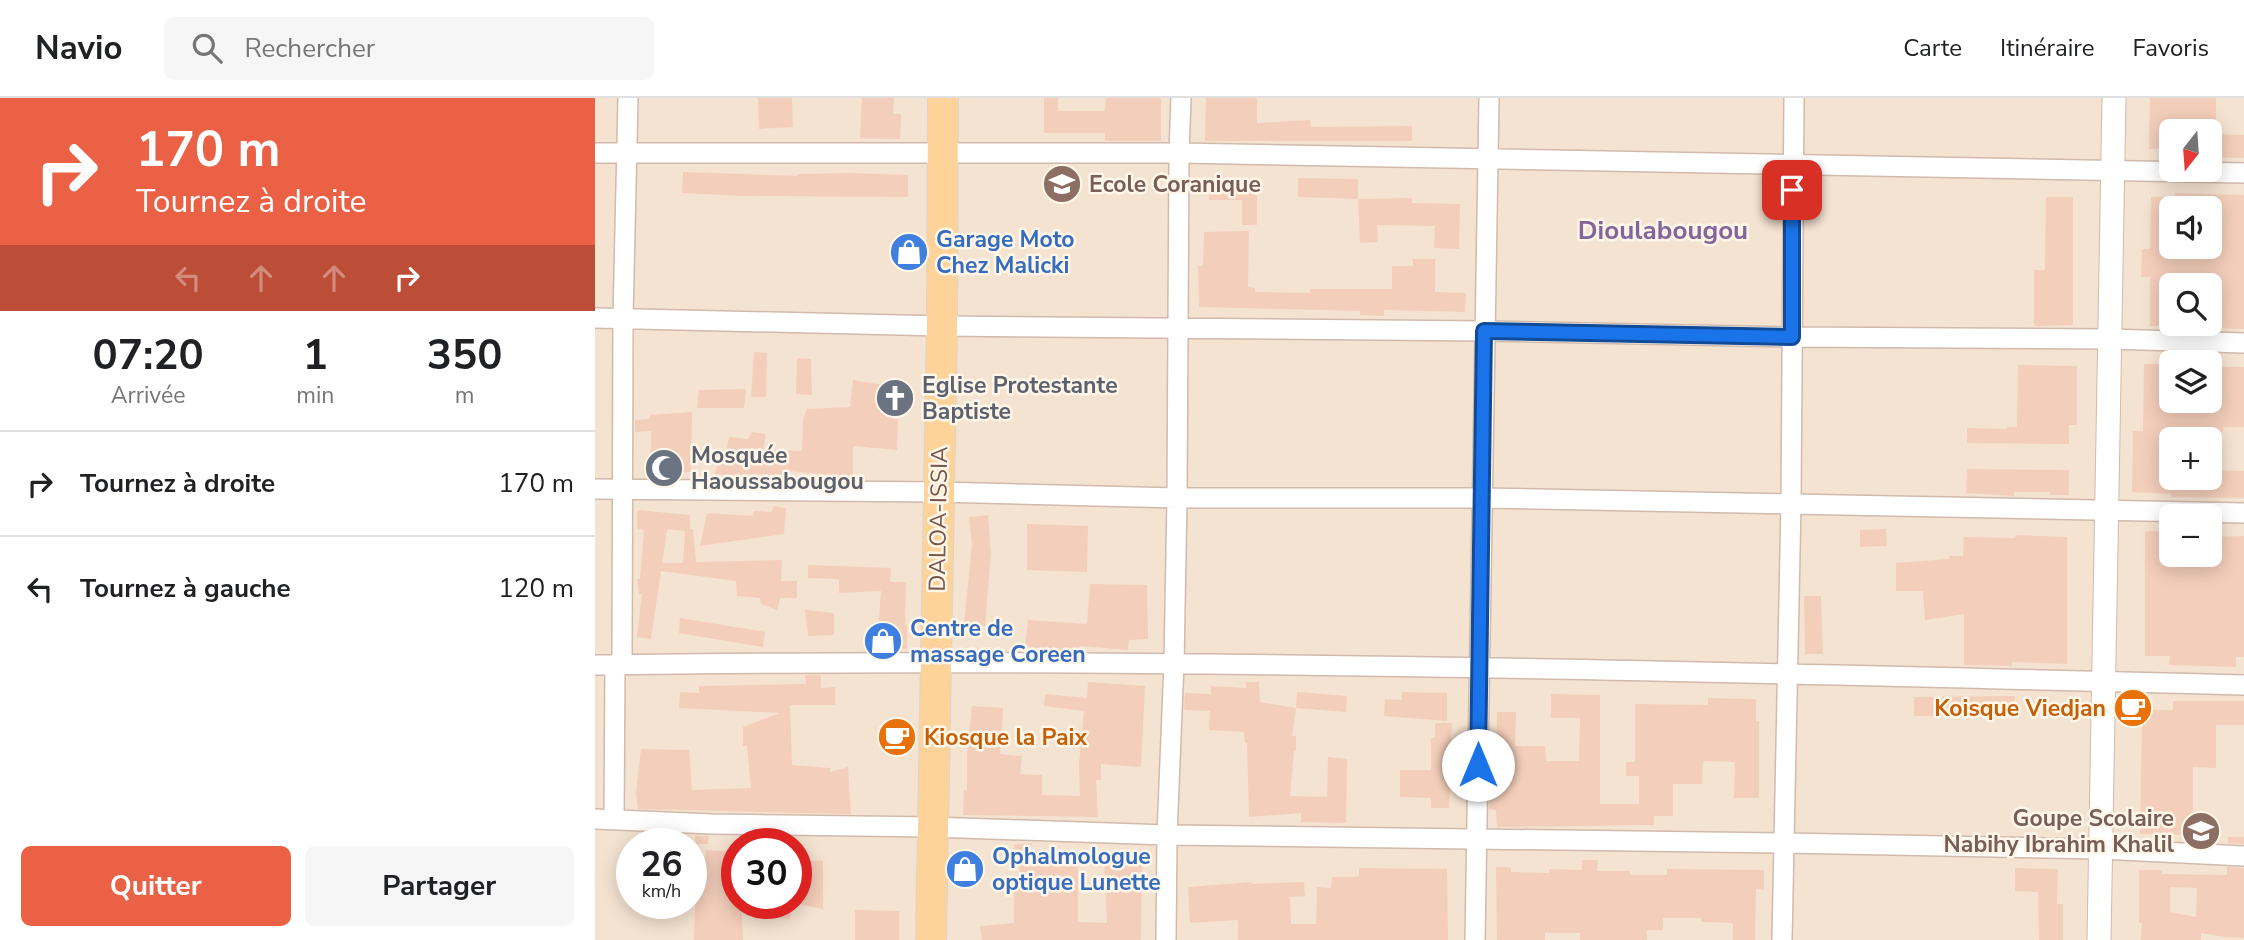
<!DOCTYPE html>
<html lang="fr">
<head>
<meta charset="utf-8">
<style>
  body { margin:0; font-family:"Nunito Sans",sans-serif; background:#f6f6f6; color:#202124; height:100vh; display:flex; flex-direction:column; font-size:26px; white-space:nowrap }
  * { box-sizing:border-box; margin:0 }
  p { font-size:23px; color:#757577 }
  .icon { flex:none; width:38px; height:38px; fill:none; stroke:currentColor; stroke-width:2; stroke-linecap:round; stroke-linejoin:round }
  .map { position:relative; flex:1; overflow:hidden }
  .sheet { display:flex; flex-direction:column; background:#fff; width:595px }
  .sheet>* { flex:none }
  .guide { background:#eb6145; color:#fff; overflow:hidden }
  .needle { width:46px; rotate:197deg }
  .controls { position:absolute; left:1564px; top:21px; display:grid; gap:14px }
  .controls a { display:grid; place-items:center; width:63px; height:63px; border-radius:10px; background:#fff; box-shadow:0 4px 18px #0003; font-size:35px }
  .speed { position:absolute; left:21px; top:730px; display:flex; gap:14px; font-size:35px; font-weight:700; text-align:center }
  .speed>* { display:grid; place-content:center; width:91px; height:91px; border-radius:50%; background:#fff; box-shadow:0 4px 18px #0003; line-height:1 }
  .speed small { font-size:18px; font-weight:400 }
  .speed .limit { border:10px solid #d22; background:#fff; color:#111 }
  .pin { position:absolute; display:grid; place-items:center; width:60px; height:60px; color:#fff; margin:-30px; border-radius:14px; box-shadow:0 4px 10px #0006 }
  .me { position:absolute; width:77px; margin:-38px; rotate:0deg; stroke-linejoin:round; filter:drop-shadow(0 0 5px #0008) }
  .turn { display:flex; align-items:center; gap:24px; height:147px; padding:0 21px; font-size:32px }
  .turn .icon { width:91px; height:91px; stroke-width:2.5 }
  .turn b { display:block; font-size:49px; line-height:60px }
  .lanes { display:flex; align-items:center; height:66px; padding:0 21px; background:#0003; justify-content:center; gap:35px; direction:ltr }
  .lanes .off { opacity:.35 }
  .eta { display:flex; justify-content:space-evenly; align-items:center; height:119px; text-align:center }
  .eta b { font-size:42px; font-weight:700; line-height:49px }
  .button { display:flex; gap:14px; margin-top:auto; padding:14px 21px }
  .button a { flex:1; height:80px; border-radius:10px; background:#eb6145; color:#fff; font-size:28px; font-weight:700; line-height:80px; text-align:center }
  .button a+a { background:#f6f6f6; color:#202124 }
  ul { padding:0; list-style:none }
  li { display:flex; align-items:center; gap:21px; height:105px; padding:0 21px; border-top:2px solid #e0e0e0 }
  li div { flex:1 }
  li b { display:block; font-size:26px }
  li em { font-style:normal }
  header { display:flex; align-items:center; gap:42px; box-sizing:border-box; height:98px; padding:0 35px; background:#fff; border-bottom:2px solid #e0e0e0 }
  header strong { font-size:33px }
  nav { display:flex; gap:38px; margin-inline-start:auto; font-size:24px }
  .search { width:490px; height:63px; background:#f6f6f6; display:flex; align-items:center; gap:18px; box-sizing:border-box; padding:0 24px; border-radius:10px; color:#757577; font-size:26px }
  main { display:flex; flex:1; min-height:0 }
  .map>svg:first-child { display:block }
  .residential { fill:#f5e3d1; fill-rule:evenodd }
  .building { fill:#f3ceba; fill-rule:evenodd }
  .lines { fill:none; stroke-linecap:round; stroke-linejoin:round }
  .minor-casing { stroke:#d1baac; stroke-width:22 }
  .tertiary-casing { stroke:#d1baac; stroke-width:25 }
  .primary-casing { stroke:#dbd3cf; stroke-width:32 }
  .minor { stroke:#fff; stroke-width:19 }
  .tertiary { stroke:#fff; stroke-width:23 }
  .primary { stroke:#fdd39a; stroke-width:30 }
  .route-casing { stroke:#114b97; stroke-width:18 }
  .route { stroke:#1a73e8; stroke-width:12 }
  .labels { text-anchor:middle; stroke-width:5; stroke-linejoin:round; paint-order:stroke }
  .education-label { font-size:23px; font-weight:bold; fill:#785e54; stroke:#fff6ea; text-anchor:start }
  .shop-label { font-size:23px; font-weight:bold; fill:#366cbe; stroke:#fff6ea; text-anchor:start }
  .worship-label { font-size:23px; font-weight:bold; fill:#5b616d; stroke:#fff6ea; text-anchor:start }
  .street-label { font-size:23px; fill:#765648; stroke:#fff6ea }
  .food-label { font-size:23px; font-weight:bold; fill:#c56008; stroke:#fff6ea; text-anchor:end }
  .quarter-label { font-size:26px; font-weight:bold; fill:#85649a; stroke:#fff6ea }
</style>
</head>
<body>
<header>
<strong>Navio</strong>
<div class="search"><svg class="icon" aria-label="search" viewBox="0 0 24 24"><circle cx="10" cy="10" r="6"/><path d="M15 15l6 6"/></svg>Rechercher</div>
<nav><a>Carte</a><a>Itinéraire</a><a>Favoris</a></nav>
</header>
<main>
<section class="sheet">
<div class="guide">
<div class="turn"><svg class="icon" aria-label="right" viewBox="0 0 24 24"><path d="M7 20v-9h11M14 6l5 5-5 5"/></svg><div><b>170 m</b>Tournez à droite</div></div>
<div class="lanes"><svg class="icon off" aria-label="left" viewBox="0 0 24 24"><path d="M17 20v-9H6M10 6l-5 5 5 5"/></svg><svg class="icon off" aria-label="ahead" viewBox="0 0 24 24"><path d="M12 20V5M6 11l6-6 6 6"/></svg><svg class="icon off" aria-label="ahead" viewBox="0 0 24 24"><path d="M12 20V5M6 11l6-6 6 6"/></svg><svg class="icon" aria-label="right" viewBox="0 0 24 24"><path d="M7 20v-9h11M14 6l5 5-5 5"/></svg></div>
</div>
<div class="eta">
<div><b>07:20</b><p>Arrivée</p></div>
<div><b>1</b><p>min</p></div>
<div><b>350</b><p>m</p></div>
</div>
<ul>
<li><svg class="icon" aria-label="right" viewBox="0 0 24 24"><path d="M7 20v-9h11M14 6l5 5-5 5"/></svg><div><b>Tournez à droite</b></div><em>170 m</em></li>
<li><svg class="icon" aria-label="left" viewBox="0 0 24 24"><path d="M17 20v-9H6M10 6l-5 5 5 5"/></svg><div><b>Tournez à gauche</b></div><em>120 m</em></li>
</ul>
<div class="button"><a>Quitter</a><a>Partager</a></div>
</section>
<div class="map">
<svg width="1649" height="842" viewBox="0 0 1649 842">
  <rect width="100%" height="100%" fill="#fdf2e3"/>
  <path class="residential" d="M0 0H1649V842H0ZM1577 33H1615V72H1577ZM1577 110H1615V149H1577ZM1577 187H1615V226H1577ZM1577 264H1615V303H1577ZM1577 341H1615V380H1577ZM1577 418H1615V457H1577ZM37 746H96V805H37ZM142 746H201V805H142Z"/>
  <path class="building" d="M163 0H197L198 29 164 31Z
    M267 0H299L298 16H306L305 41 265 40Z
    M449 0H463V13H510L511 0H566V43H510V35H449Z
    M611 0H662V25L715 22 716 29 817 28V43H610Z
    M1555 0H1621V33H1577V51H1554Z
    M1615 36 1649 37V60L1615 59Z
    M88 74 202 78V76L255 75 313 77V99L147 98 87 95Z
    M703 80 763 81V101L703 99Z
    M614 86 662 87V127H647V102H614Z
    M1580 95 1649 97V231L1615 230V187H1576V228H1555V179H1546L1547 151H1555L1556 99H1577V149H1615V110H1580Z
    M1451 99H1478V227L1439 228V172H1450Z
    M817 100V105L865 106 864 151 839 150 840 128 782 127 783 144 765 145 763 101Z
    M654 133 653 189 660 190V194L715 195V191H797V168H818V161H840V194L871 195 870 214 789 212V218L765 217V213L604 209 603 168H608L609 134Z
    M159 254 172 255 171 299H156Z
    M202 260 216 261 217 297 201 296Z
    M1549 266H1572V303H1615V269H1649V329H1628V334L1602 333V341H1572V380H1615V372L1649 373V400L1576 399V396L1537 394 1538 333H1548Z
    M1423 267 1482 268V327H1474V346L1372 345V330L1412 331V329H1422Z
    M258 282 306 290 299 321H303L302 352 258 348V379L193 373V377L150 376V379L120 376 125 354 131 355 134 339 153 341 157 334 171 336 168 352 207 353 208 321 212 311 255 309Z
    M151 291 149 310H102L104 292Z
    M97 314 96 374H56V333L40 334V322L55 321V317Z
    M1372 371 1474 372V397H1455V394H1419V398L1371 395Z
    M178 408 191 410 189 436 105 448 112 415 158 418 159 413 177 414Z
    M42 412 95 417V431H98L101 464 187 462 186 483H202V500H185L182 512 166 506 165 500 142 498 141 483 66 473 56 541 42 539 47 496H44L42 481H45L49 432 42 431ZM72 431 90 433 88 465H67Z
    M393 417 396 455 390 528 369 526 377 446 374 419Z
    M432 426 493 428 492 474 432 472Z
    M1291 431 1292 448 1265 449V432Z
    M1550 433H1574V457H1615V439L1649 438V559H1641V569L1574 567 1575 558H1550Z
    M1421 437 1472 439V566L1417 564V568L1369 567V516L1330 522 1328 493H1301V465L1354 461V458H1368L1369 439 1420 440Z
    M213 467 296 470 295 484H311L310 527H312V551L282 548 286 493 244 495V481L213 480Z
    M495 486 552 487 553 541 534 542 533 552 485 548 484 553 430 549 433 522 492 526Z
    M1209 498H1226L1228 556H1210Z
    M210 512 239 515V537L213 538Z
    M85 520 170 534 168 549 84 535Z
    M210 577H226V590L240 589V607H195L197 667 235 670V674L253 669 256 716 43 711 41 695 46 651 94 652 97 692 156 690 152 648H148V629L185 615 84 610 85 594 104 595V588L211 586Z
    M493 584 550 588 546 669 506 666V682H501L503 719 368 717 369 692H372V656L377 608 408 610 405 656 427 658 425 676 447 677V697L485 698 484 667 489 613 449 608 450 596 492 600Z
    M651 584H664L665 604 701 610 697 638H701V653H699L695 698 732 699 733 659 752 661 751 725 706 724V715L654 719 652 645H650L649 634 614 632 615 613 589 612 590 595 616 596V588L651 590Z
    M702 594 752 598 751 614 701 610Z
    M807 594 852 595V623L789 618 790 601 807 602Z
    M956 596 1005 597V706H1044V678H1031V664H1040V606L1113 607V600L1161 601V623H1164V700H1139L1140 664 1108 663 1107 686H1078V718H1059V727L902 729 901 712 894 711 895 695H901L902 614H921L920 648H950L951 663H984L985 620H956Z
    M1420 598V617L1319 618V599Z
    M1578 603H1649V627H1621V670L1598 669V737L1545 736 1547 627H1532L1533 608H1547V612H1578Z
    M840 625H857L854 710H836V700L805 699V672H836V640H840Z
    M100 738H114L113 746H101Z
    M1633 739H1649V746L1633 745Z
    M437 745 435 755H483V824L512 825 509 759 547 758 546 842H387L385 828 419 825V783H427L419 747Z
    M111 752 142 754V805H198L195 821 147 816 148 842H99L101 777 108 778Z
    M205 762 228 763V811L204 806Z
    M987 762H1003L1002 773H1035V777H1072V771L1169 772V792L1161 791 1160 842H1138V825L1106 824V820H1068V832H1052V842H985V835H950V842H902L901 769H916V774L954 775V771L987 772Z
    M1632 769 1649 770V840L1630 839 1606 835V842H1546L1547 825H1544V772H1567V776L1632 777ZM1575 789 1602 790 1601 819 1575 814Z
    M764 770 852 771 853 842H643V822L595 825 593 789 656 784 657 786 709 784 710 798 695 799 696 826H721L722 789 736 790 737 779H764Z
    M1420 770 1463 771 1462 806H1468V842H1444L1443 794 1420 793Z
    M260 812 304 813V842H260Z"/>
  <g class="lines">
    <g class="minor-casing">
      <path id="minor" d="M0 55H584L1649 75
        M0 220 347 228 889 233 1197 239 1514 241 1649 245
        M0 391 343 394 582 400H887L1649 415
        M0 567C550 559 1099 573 1649 587
        M27 567 28 220 33 0
        M0 721 117 726 337 729 572 737 1190 745 1506 751 1649 758
        M19 721 20 566
        M571 842 572 737 579 565 582 400 584 55 586 0
        M880 842 894 0
        M1187 842 1196 405 1199 0"/>
    </g>
    <g class="tertiary-casing">
      <path id="tertiary" d="M1504 842 1519 0"/>
    </g>
    <g class="primary-casing">
      <path id="primary" d="M336 842 347 228 348 0"/>
    </g>
    <use href="#minor" class="minor"/>
    <use href="#tertiary" class="tertiary"/>
    <use href="#primary" class="primary"/>
  </g>
  <g class="lines">
    <g class="route-casing">
      <path id="route" d="M883 667 889 233 1197 239V92"/>
    </g>
    <use href="#route" class="route"/>
  </g>
  <defs>
    <g id="school-disc" transform="scale(2.0125)"><circle r="9.5" fill="#8d6e63" stroke="#fff6ea"/><path d="M0-5L7-2L0 1L-7-2ZM-4 1L0 2.5L4 1V4Q0 6-4 4Z" fill="#fff"/></g>
    <g id="shop-disc" transform="scale(2.0125)"><circle r="9.5" fill="#3f7fe0" stroke="#fff6ea"/><path d="M-5-2.5h2.3a2.7 3.5 0 0 1 5.4 0H5L5.5 6h-11ZM-1.5-2.5h3a1.5 2.3 0 0 0-3 0Z" fill="#fff"/></g>
    <g id="church-disc" transform="scale(2.0125)"><circle r="9.5" fill="#6b7280" stroke="#fff6ea"/><path d="M-1.2-6h2.4v3.5h3.3v2.4h-3.3V6h-2.4V-.1h-3.3v-2.4h3.3Z" fill="#fff"/></g>
    <g id="mosque-disc" transform="scale(2.0125)"><circle r="9.5" fill="#6b7280" stroke="#fff6ea"/><path d="M3.5-4.9A6 6 0 1 0 3.5 4.9A5 5 0 1 1 3.5-4.9Z" fill="#fff"/></g>
    <g id="cafe-disc" transform="scale(2.0125)"><circle r="9.5" fill="#e8710a" stroke="#fff6ea"/><path d="M-5.5-4.5H6V0H3Q3 3.5 0 3.5H-2.5Q-5.5 3.5-5.5 0ZM3-3.2v2h1.7v-2ZM-6 4.5H4V6H-6Z" fill="#fff"/></g>
  </defs>
  <g fill-rule="evenodd">
    <use href="#school-disc" x="467" y="86"/>
    <use href="#shop-disc" x="314" y="154"/>
    <use href="#church-disc" x="300" y="300"/>
    <use href="#mosque-disc" x="69" y="370"/>
    <use href="#shop-disc" x="288" y="543"/>
    <use href="#cafe-disc" x="1538" y="610"/>
    <use href="#cafe-disc" x="302" y="639"/>
    <use href="#school-disc" x="1606" y="733"/>
    <use href="#shop-disc" x="370" y="771"/>
  </g>
  <g class="labels">
    <g class="education-label">
      <text x="494" y="94">Ecole Coranique</text>
      <text x="1579" y="728" text-anchor="end">Goupe Scolaire<tspan x="1579" dy="26">Nabihy Ibrahim Khalil</tspan></text>
    </g>
    <g class="shop-label">
      <text x="341" y="149">Garage Moto<tspan x="341" dy="26">Chez Malicki</tspan></text>
      <text x="315" y="538">Centre de<tspan x="315" dy="26">massage Coreen</tspan></text>
      <text x="397" y="766">Ophalmologue<tspan x="397" dy="26">optique Lunette</tspan></text>
    </g>
    <g class="worship-label">
      <text x="327" y="295">Eglise Protestante<tspan x="327" dy="26">Baptiste</tspan></text>
      <text x="96" y="365">Mosquée<tspan x="96" dy="26">Haoussabougou</tspan></text>
    </g>
    <g class="street-label">
      <text transform="translate(343 421) rotate(-89)" y="8">DALOA-ISSIA</text>
    </g>
    <g class="food-label">
      <text x="1511" y="618">Koisque Viedjan</text>
      <text x="329" y="647" text-anchor="start">Kiosque la Paix</text>
    </g>
    <g class="quarter-label">
      <text x="1068" y="141">Dioulabougou</text>
    </g>
  </g>
</svg>
<div class="controls">
<a><svg class="needle" viewBox="-14 -14 28 28"><path d="M0-13l5 13h-10z" fill="#e53935"/><path d="M0 13l5-13h-10z" fill="#757577"/></svg></a>
<a><svg class="icon" aria-label="sound" viewBox="0 0 24 24"><path d="M4 9h4l5-4v14l-5-4H4zM17 9q2 3 0 6"/></svg></a>
<a><svg class="icon" aria-label="search" viewBox="0 0 24 24"><circle cx="10" cy="10" r="6"/><path d="M15 15l6 6"/></svg></a>
<a><svg class="icon" aria-label="layers" viewBox="0 0 24 24"><path d="M12 4l9 5-9 5-9-5zM3 14l9 5 9-5"/></svg></a>
<a>+</a>
<a>−</a>
</div>
<div class="speed"><div>26<small>km/h</small></div><div class="limit">30</div></div>
<div class="pin" style="left:1197px;top:92px;background:#d93025"><svg class="icon" aria-label="arrive" viewBox="0 0 24 24"><path d="M6 21V4h12l-3 4 3 4H6"/></svg></div>
<svg class="me" style="left:883px;top:667px" viewBox="-20 -20 40 40"><circle r="19" fill="#fff"/><path d="M0-13L10 11 0 6-10 11z" fill="#1a73e8"/></svg>
</div>
</main>
</body>
</html>
